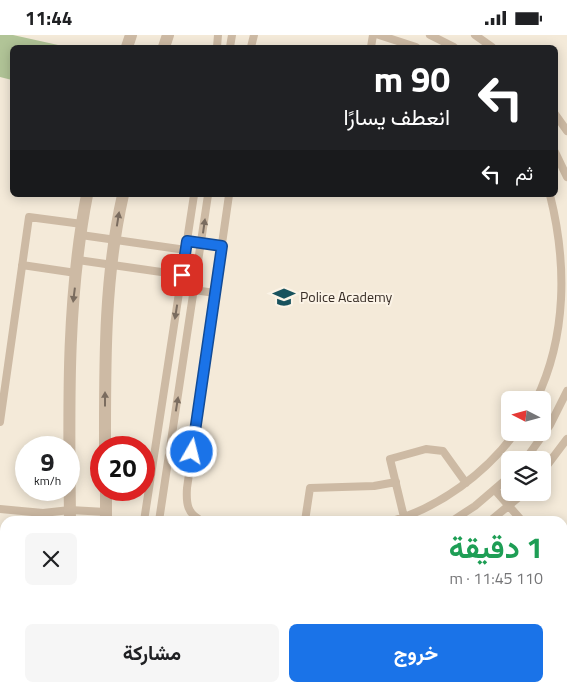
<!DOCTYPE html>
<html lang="ar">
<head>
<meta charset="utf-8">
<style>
  body { margin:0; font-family:"Titillium Web",Vazirmatn,sans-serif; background:#f6f6f6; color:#202124; direction:rtl; height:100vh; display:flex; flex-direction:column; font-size:19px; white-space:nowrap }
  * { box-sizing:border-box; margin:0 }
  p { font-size:16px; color:#757577 }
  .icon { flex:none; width:28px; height:28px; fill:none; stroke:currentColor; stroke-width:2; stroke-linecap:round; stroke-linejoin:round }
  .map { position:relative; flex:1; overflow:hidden; direction:ltr }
  .sheet { position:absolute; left:0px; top:481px; width:568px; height:176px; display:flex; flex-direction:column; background:#fff; border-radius:15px 15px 0 0; box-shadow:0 2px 12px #0003; direction:rtl }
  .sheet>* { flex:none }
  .hud { position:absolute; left:10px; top:10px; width:548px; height:152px; border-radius:8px; box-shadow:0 2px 12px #0003; direction:rtl; background:#202124; color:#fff; overflow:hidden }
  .needle { width:32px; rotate:276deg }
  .fabs { position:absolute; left:501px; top:356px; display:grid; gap:10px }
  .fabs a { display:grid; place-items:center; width:50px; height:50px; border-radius:8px; background:#fff; box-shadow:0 2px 12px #0003; font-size:25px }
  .speed { position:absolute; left:15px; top:401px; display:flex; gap:10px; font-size:25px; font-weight:700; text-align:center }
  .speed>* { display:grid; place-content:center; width:65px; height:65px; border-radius:50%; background:#fff; box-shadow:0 2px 12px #0003; line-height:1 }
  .speed small { font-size:12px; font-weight:400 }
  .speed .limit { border:8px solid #d22; background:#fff; color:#111 }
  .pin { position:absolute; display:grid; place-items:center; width:42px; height:42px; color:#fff; margin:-21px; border-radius:10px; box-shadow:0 2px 8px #0006 }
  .me { position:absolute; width:55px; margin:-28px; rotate:8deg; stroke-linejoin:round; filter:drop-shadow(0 0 4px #0008) }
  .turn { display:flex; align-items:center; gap:18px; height:105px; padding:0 25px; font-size:22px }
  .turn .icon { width:65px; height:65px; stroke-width:2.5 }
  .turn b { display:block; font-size:35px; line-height:42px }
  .then { display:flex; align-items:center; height:48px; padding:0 25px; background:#0003; gap:10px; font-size:19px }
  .round { display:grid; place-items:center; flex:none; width:52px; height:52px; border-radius:8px; background:#f6f6f6 }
  .overview { display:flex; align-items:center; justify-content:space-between; height:85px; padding:0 25px }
  h1 { font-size:30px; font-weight:700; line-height:38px; color:#1e9e55 }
  .cta { display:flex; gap:10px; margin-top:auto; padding:10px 25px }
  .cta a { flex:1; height:58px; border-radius:8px; background:#1a73e8; color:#fff; font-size:20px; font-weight:700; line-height:58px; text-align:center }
  .cta a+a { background:#f6f6f6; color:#202124 }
  .status { display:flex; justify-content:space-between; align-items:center; height:35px; padding:0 25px; background:#fff; direction:ltr }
  .status svg { height:14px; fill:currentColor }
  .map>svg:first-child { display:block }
  .green { fill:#b1c497 }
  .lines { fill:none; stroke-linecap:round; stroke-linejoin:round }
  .service { stroke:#cdbaa4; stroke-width:8 }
  .minor { stroke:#cdbaa4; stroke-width:12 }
  .oneway { fill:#7a6c5f }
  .route-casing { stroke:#114b97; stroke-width:12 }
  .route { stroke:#1a73e8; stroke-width:9 }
  .labels { text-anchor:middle; stroke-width:4; stroke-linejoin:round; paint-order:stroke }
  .poi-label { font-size:14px; fill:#372d26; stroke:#fbf3e6; text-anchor:start }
</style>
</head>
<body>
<div class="status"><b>11:44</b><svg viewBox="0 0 49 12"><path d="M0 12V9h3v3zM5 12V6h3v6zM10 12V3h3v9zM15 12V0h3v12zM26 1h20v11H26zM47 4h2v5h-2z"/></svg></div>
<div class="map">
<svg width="567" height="657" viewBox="0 0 567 657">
  <rect width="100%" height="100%" fill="#f4ead9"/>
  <path class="green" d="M0 0H13L67 12H12V45L0 42Z"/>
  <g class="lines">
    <path class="service" d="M379 0 416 12
      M430 0 454 12
      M475 0 492 12
      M217 12 218 0
      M230 12 232 0
      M251 12 254 0
      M371 12 373 0
      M555 79 567 96
      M555 117 567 142
      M81 200 186 215
      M187 206 222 211
      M78 225 182 240
      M22 230 76 238
      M180 253 215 258
      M536 365C567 301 567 228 550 160
      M0 387 29 182 82 189
      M525 425 550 390 567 356
      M542 437 567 404
      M495 455 522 486
      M0 474 43 478 70 475 106 477
      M404 482 390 424 426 414 443 416 466 448
      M144 486 194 160
      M159 486 208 160
      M203 486C187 480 186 468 187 453L229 160
      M305 486 310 453 374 451 396 447
      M392 486C440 472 486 438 515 398
      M452 486 475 471 510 441
      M490 486 524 458
      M562 533 567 538
      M0 539 5 540
      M323 652V657
      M119 657 120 652
      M134 657V652"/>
    <path class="minor" d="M127 12 131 0
      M164 12 168 0
      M105 412C105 328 104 243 123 160
      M106 455V486
      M70 486C69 377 66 268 87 160
      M56 657V652
      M88 657 89 652"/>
  </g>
  <defs><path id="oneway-solid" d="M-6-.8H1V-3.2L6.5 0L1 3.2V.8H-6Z" transform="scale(1.25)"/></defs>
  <g class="oneway">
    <use href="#oneway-solid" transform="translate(118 184) rotate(-81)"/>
    <use href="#oneway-solid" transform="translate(204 191) rotate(-82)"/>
    <use href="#oneway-solid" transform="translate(74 260) rotate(97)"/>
    <use href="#oneway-solid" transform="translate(176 277) rotate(99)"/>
    <use href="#oneway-solid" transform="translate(105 364) rotate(-90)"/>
    <use href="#oneway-solid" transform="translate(177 369) rotate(-81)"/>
  </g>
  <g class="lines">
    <g class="route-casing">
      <path id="route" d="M182 240 187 206 222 211 192 417"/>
    </g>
    <use href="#route" class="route"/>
  </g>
  <defs>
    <g id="university-bare" transform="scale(1.725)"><path d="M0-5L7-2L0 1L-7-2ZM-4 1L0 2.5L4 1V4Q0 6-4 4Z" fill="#18525d" stroke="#fbf3e6" stroke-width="2.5" paint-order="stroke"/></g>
  </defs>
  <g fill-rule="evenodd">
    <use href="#university-bare" x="284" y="262"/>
  </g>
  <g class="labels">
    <g class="poi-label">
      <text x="300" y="267">Police Academy</text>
    </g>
  </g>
</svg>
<div class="fabs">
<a><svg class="needle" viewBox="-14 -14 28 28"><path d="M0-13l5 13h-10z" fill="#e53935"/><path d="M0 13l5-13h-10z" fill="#757577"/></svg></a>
<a><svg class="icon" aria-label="layers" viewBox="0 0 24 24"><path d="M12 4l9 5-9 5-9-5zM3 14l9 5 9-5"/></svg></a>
</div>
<div class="speed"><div>9<small>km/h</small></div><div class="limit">20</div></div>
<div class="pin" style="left:182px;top:240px;background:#d93025"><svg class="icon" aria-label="arrive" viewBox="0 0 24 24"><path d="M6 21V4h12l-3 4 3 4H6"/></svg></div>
<svg class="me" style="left:192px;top:417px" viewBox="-20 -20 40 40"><circle r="17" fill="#1a73e8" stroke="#fff" stroke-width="3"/><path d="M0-11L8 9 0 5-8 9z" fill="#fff"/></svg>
<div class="hud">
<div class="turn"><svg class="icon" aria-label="left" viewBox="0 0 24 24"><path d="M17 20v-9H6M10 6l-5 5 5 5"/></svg><div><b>90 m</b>انعطف يسارًا</div></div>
<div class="then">ثم<svg class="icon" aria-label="left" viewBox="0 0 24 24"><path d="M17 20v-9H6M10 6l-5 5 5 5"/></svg></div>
</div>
<section class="sheet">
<div class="overview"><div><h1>1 دقيقة</h1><p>110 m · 11:45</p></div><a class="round"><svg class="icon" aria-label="close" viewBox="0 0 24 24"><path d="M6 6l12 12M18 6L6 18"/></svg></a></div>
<div class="cta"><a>خروج</a><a>مشاركة</a></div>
</section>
</div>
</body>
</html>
